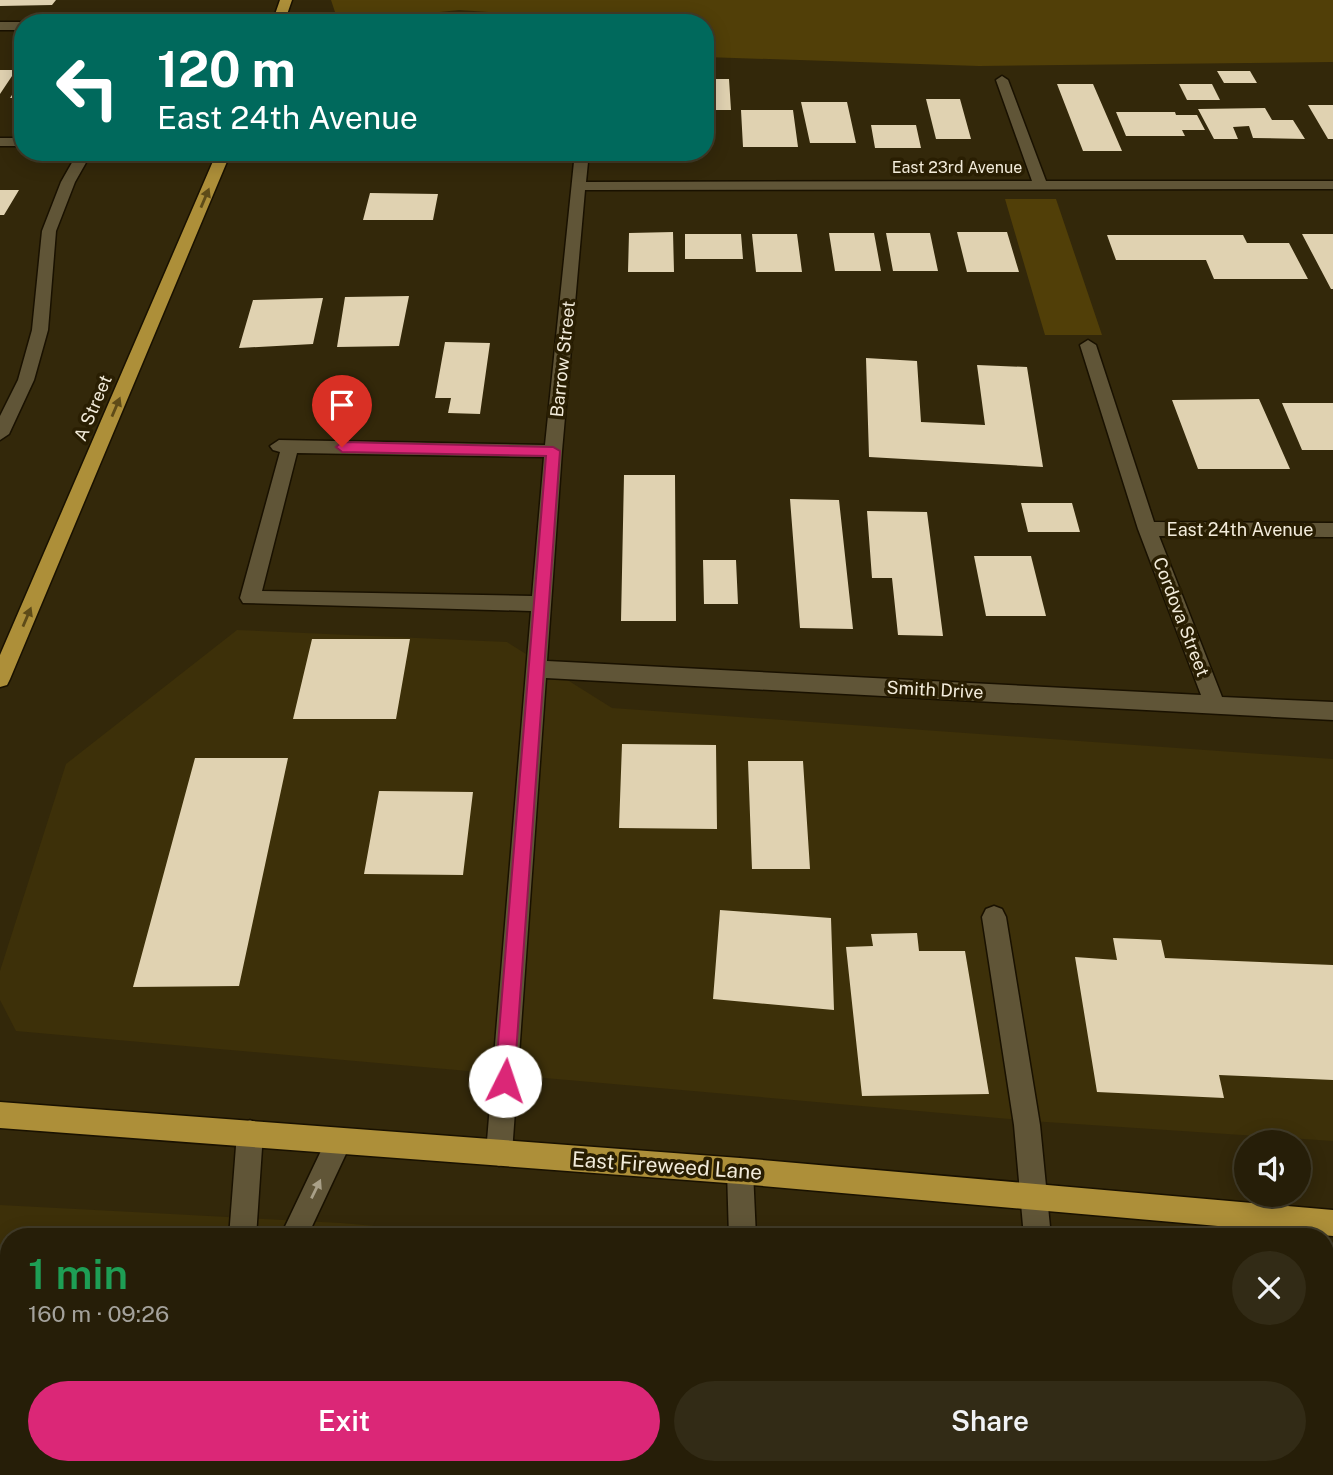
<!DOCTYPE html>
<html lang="en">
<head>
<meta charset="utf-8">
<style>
  body { margin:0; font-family:"Public Sans",sans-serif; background:#322b16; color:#f1f3f6; height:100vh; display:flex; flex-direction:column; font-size:26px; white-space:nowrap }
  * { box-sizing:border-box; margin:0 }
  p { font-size:23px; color:#a4a29c }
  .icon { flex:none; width:38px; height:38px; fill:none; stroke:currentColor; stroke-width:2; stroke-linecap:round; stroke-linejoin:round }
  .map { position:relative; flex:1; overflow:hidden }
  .drawer { position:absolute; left:0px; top:1228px; width:1334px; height:247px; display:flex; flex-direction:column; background:#261e08; border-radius:28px 28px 0 0; box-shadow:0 4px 18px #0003,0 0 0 2px #423c29 }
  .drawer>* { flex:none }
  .banner { position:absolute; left:14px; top:14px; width:700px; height:147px; border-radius:28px; box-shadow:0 4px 18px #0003,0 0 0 2px #423c29; background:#00695c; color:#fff; overflow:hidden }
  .fabs { position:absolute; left:1234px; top:1130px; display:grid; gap:14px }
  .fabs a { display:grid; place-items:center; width:77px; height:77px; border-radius:50%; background:#261e08; box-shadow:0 4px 18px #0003,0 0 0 2px #423c29; font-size:35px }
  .pin { position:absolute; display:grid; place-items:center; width:60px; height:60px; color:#fff; margin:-72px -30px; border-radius:50% 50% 50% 0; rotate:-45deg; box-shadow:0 0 7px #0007 }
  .pin .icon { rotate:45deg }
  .me { position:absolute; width:77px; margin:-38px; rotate:4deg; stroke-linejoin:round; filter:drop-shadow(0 0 5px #0008) }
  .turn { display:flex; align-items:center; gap:24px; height:147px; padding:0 28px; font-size:32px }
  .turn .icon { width:91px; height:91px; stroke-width:2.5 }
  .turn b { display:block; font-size:49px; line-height:60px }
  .round { display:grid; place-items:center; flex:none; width:74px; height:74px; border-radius:37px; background:#322b16 }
  .head { display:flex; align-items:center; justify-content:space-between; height:119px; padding:0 28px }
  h1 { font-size:42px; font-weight:600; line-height:52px; color:#1e9e55 }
  .primary-button { display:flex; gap:14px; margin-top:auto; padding:14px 28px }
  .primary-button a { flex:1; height:80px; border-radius:42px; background:#db2777; color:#fff; font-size:28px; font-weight:600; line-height:80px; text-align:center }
  .primary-button a+a { background:#322b16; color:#f1f3f6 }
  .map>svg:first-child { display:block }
  .built { fill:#3d3009 }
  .green { fill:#513f08 }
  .building { fill:#e0d2b1 }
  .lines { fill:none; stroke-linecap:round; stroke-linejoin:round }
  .minor-casing { stroke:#191100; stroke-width:3 }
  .major-casing { stroke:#191100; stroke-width:3 }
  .minor { fill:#605537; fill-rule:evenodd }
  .major { fill:#ad8f39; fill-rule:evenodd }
  .oneway { fill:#5e4b18 }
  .oneway2 { fill:#a9a088 }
  .route { fill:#db2777; stroke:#8e194d; stroke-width:2 }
  .labels { text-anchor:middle; stroke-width:7; stroke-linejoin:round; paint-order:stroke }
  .far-street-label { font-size:16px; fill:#f2ebda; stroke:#291e02 }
  .street-label { font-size:18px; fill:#f2ebda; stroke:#291e02 }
  .near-street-label { font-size:21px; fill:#f2ebda; stroke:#291e02 }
</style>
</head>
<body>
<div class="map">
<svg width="1333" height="1475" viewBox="0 0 1333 1475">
  <rect width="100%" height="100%" fill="#33280a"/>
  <path class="built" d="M237 630 507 642 612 708 1333 759V1141L1031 1121 16 1031 0 1000V971L66 764Z
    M0 1205 341 1223 500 1237H9V1466H1325V1312L1333 1313V1475H0Z"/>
  <path class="green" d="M331 0H1333V62L979 66 705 57V23H545L518 14 459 10 402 16 336 15Z
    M1005 199H1056L1102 335H1045Z"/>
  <path class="building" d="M0 0H56L52 5 0 6Z
    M0 70H16L0 94Z
    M1217 71H1250L1257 83H1224Z
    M23 78V98H10Z
    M705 79H729L731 110H705Z
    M1057 84H1093L1122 151H1083Z
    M1179 84H1212L1220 100H1187Z
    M926 99H960L971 139H936Z
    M801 102H847L856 143H810Z
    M1308 105H1333V139H1328Z
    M1265 108 1272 120H1293L1305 139 1253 138 1249 126 1233 127 1238 139H1214L1198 109Z
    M741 110H793L798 147H743Z
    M1116 112H1175L1176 115H1197L1205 130H1182L1185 136H1126Z
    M871 125H916L921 148H875Z
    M0 190H19L4 215H0Z
    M370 193 438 194 433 220H363Z
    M673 232 674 272H628L629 233Z
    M957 232H1007L1019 272H967Z
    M829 233H874L881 271H835Z
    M886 233H930L938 271H893Z
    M685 234H741L743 259H685Z
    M752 234H797L802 272H756Z
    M1302 234H1333V289H1331Z
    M1107 235H1243L1247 243H1289L1308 279H1214L1206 260H1116Z
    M409 296 399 346 337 347 345 297Z
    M323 298 313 344 239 348 253 300Z
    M445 342 490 343 480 414 448 413 451 398H435Z
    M866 358 917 361 921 422 985 425 977 365 1027 367 1043 467 869 457Z
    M1259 399 1290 469H1198L1172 400Z
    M1282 403H1333V450H1302Z
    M624 475H675L676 621H621Z
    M790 499 839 500 853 629 800 628Z
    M1021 503H1072L1080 532H1028Z
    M867 511 927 512 943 636 898 635 892 578H872Z
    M974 556H1031L1046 616H986Z
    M703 560H736L738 604H704Z
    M312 639H410L396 719H293Z
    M622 744 716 745 717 829 619 828Z
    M195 758H288L239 986 133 987Z
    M748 761H803L810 869H752Z
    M379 791 473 792 463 875 364 874Z
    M720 910 831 918 834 1010 713 999Z
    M917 933 919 951H965L989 1094 862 1096 846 947 873 946 871 934Z
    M1113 938 1161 940 1165 958 1333 965V1080L1219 1075 1224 1098 1097 1092 1075 957 1117 960Z
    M0 1351H9V1449L0 1448Z
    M1325 1453H1333V1475H1168L1167 1466H1325Z
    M167 1466H293L291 1475H169Z
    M683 1466V1475H334L335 1469Z
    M842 1466H972L973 1475H843Z"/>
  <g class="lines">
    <g class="minor-casing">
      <path id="minor" d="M0 22H23L25 23 23 30H0Z
        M1002 76 1008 80 1046 181H1333V189L585 190 562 451 547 661 1201 695 1138 529 1080 345 1088 340 1096 345 1154 522 1333 523V537L1159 536 1222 697 1333 702V720L546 678 512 1153 508 1162 499 1166 490 1162 486 1153 531 611 243 603 240 598 280 452 273 450 270 446 279 440 545 445 575 152H589L586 182 1032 181 996 80ZM297 453 544 457 532 596 262 591Z
        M0 138H23V146H0Z
        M78 152H92L75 182 56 231 48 330 34 380 9 434 0 440V416L18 380 32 330 42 231 61 182Z
        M994 906 1002 909 1006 917 1040 1125 1051 1237H1024L1014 1125 982 917 986 909Z
        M250 1120 259 1124 263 1133 256 1237H229L237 1133 241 1124Z
        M339 1128 348 1132 352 1141 307 1237H280L330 1132Z
        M740 1158 749 1162 753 1171 756 1237H729L727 1171 731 1162Z
        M136 1466H166V1475H136Z
        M288 1466H319L315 1475H285Z
        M737 1466H767V1475H737Z
        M1054 1466H1084L1085 1475H1055Z"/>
    </g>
    <g class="major-casing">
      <path id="major" d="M280 0H292L284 23H272Z
        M217 152H231L10 679 7 685 0 687V655Z
        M0 1102 740 1158 1333 1210V1236L740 1184 0 1128Z"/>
    </g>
    <use href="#minor" class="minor"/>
    <use href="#major" class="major"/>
  </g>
  <defs><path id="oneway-solid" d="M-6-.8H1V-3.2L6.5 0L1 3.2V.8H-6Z" transform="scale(1.75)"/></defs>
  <g class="oneway">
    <use href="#oneway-solid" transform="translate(205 198) rotate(-67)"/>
    <use href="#oneway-solid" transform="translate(116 407) rotate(-67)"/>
    <use href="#oneway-solid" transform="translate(27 617) rotate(-67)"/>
  </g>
  <use class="oneway2" href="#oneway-solid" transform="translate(316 1189) rotate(-64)"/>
  <path class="route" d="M342 442 553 447 560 451 514 1081 511 1088 505 1090 498 1088 495 1081 546 456 342 452 336 447Z"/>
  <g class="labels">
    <g class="far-street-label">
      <text x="957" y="173">East 23rd Avenue</text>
    </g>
    <g class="street-label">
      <text transform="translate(563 359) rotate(-84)" y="6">Barrow Street</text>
      <text transform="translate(93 408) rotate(-67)" y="6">A Street</text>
      <text x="1240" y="536">East 24th Avenue</text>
      <text transform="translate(1181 617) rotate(69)" y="6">Cordova Street</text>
      <text transform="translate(935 690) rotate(3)" y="6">Smith Drive</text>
    </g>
    <g class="near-street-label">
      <text transform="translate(667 1166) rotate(4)" y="7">East Fireweed Lane</text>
    </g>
  </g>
</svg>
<div class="fabs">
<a><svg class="icon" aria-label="sound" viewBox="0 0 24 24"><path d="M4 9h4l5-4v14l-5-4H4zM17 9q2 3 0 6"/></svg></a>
</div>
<div class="pin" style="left:342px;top:447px;background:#d93025"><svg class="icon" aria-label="arrive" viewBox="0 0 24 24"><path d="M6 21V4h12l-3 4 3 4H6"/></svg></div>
<svg class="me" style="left:505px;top:1081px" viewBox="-20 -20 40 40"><circle r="19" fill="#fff"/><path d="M0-13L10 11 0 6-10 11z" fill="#db2777"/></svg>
<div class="banner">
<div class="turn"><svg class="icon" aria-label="left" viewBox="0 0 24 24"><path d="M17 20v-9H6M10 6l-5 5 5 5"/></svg><div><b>120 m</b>East 24th Avenue</div></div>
</div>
<section class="drawer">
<div class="head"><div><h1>1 min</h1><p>160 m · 09:26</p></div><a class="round"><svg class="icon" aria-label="close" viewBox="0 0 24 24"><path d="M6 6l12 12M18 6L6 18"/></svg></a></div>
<div class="primary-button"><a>Exit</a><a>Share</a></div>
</section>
</div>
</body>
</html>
